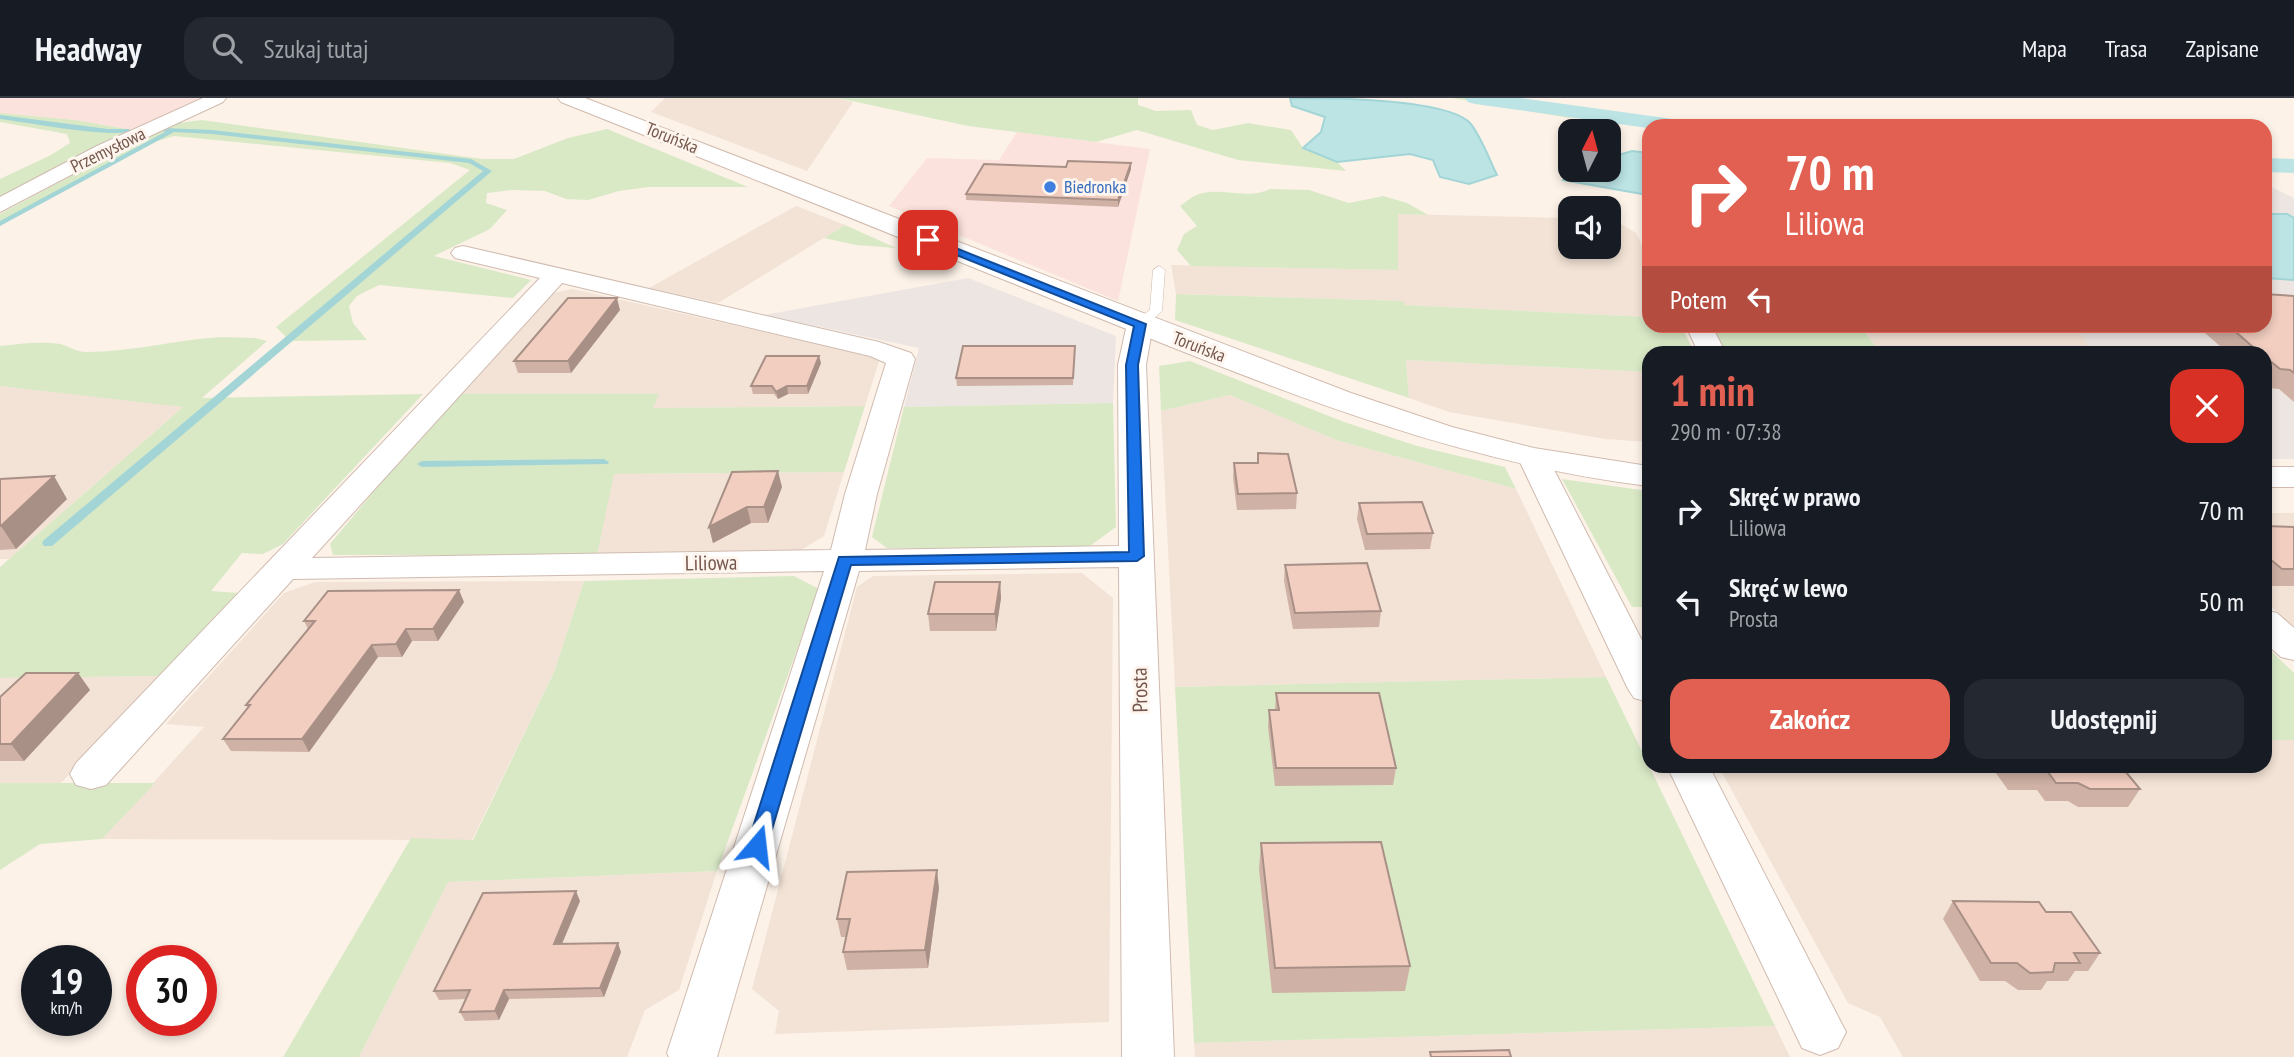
<!DOCTYPE html>
<html lang="pl">
<head>
<meta charset="utf-8">
<style>
  body { margin:0; font-family:"PT Sans Narrow",sans-serif; background:#242831; color:#f1f3f6; height:100vh; display:flex; flex-direction:column; font-size:26px; white-space:nowrap }
  * { box-sizing:border-box; margin:0 }
  p { font-size:23px; color:#9ea1a6 }
  .icon { flex:none; width:38px; height:38px; fill:none; stroke:currentColor; stroke-width:2; stroke-linecap:round; stroke-linejoin:round }
  .map { position:relative; flex:1; overflow:hidden }
  .panel { position:absolute; left:1642px; top:248px; width:630px; height:427px; display:flex; flex-direction:column; background:#171b24; border-radius:21px; box-shadow:0 4px 10px #0003 }
  .panel>* { flex:none }
  .banner { position:absolute; left:1642px; top:21px; width:630px; height:214px; border-radius:21px; box-shadow:0 4px 10px #0003; background:#e26051; color:#fff; overflow:hidden }
  .needle { width:46px; rotate:6deg }
  .buttons { position:absolute; left:1558px; top:21px; display:grid; gap:14px }
  .buttons a { display:grid; place-items:center; width:63px; height:63px; border-radius:14px; background:#171b24; box-shadow:0 4px 10px #0003; font-size:35px }
  .speed { position:absolute; left:21px; top:847px; display:flex; gap:14px; font-size:35px; font-weight:700; text-align:center }
  .speed>* { display:grid; place-content:center; width:91px; height:91px; border-radius:50%; background:#171b24; box-shadow:0 4px 10px #0003; line-height:1 }
  .speed small { font-size:18px; font-weight:400 }
  .speed .limit { border:10px solid #d22; background:#fff; color:#111 }
  .pin { position:absolute; display:grid; place-items:center; width:60px; height:60px; color:#fff; margin:-30px; border-radius:14px; box-shadow:0 4px 10px #0006 }
  .me { position:absolute; width:77px; margin:-38px; rotate:17deg; stroke-linejoin:round; filter:drop-shadow(0 0 5px #0008) }
  .turn { display:flex; align-items:center; gap:24px; height:147px; padding:0 28px; font-size:32px }
  .turn .icon { width:91px; height:91px; stroke-width:2.5 }
  .turn b { display:block; font-size:49px; line-height:60px }
  .then { display:flex; align-items:center; height:66px; padding:0 28px; background:#0003; gap:14px; font-size:26px }
  .round { display:grid; place-items:center; flex:none; width:74px; height:74px; border-radius:21px; background:#242831 }
  .headline { display:flex; align-items:center; justify-content:space-between; height:119px; padding:0 28px }
  h1 { font-size:42px; font-weight:700; line-height:52px; color:#e26051 }
  .action { display:flex; gap:14px; margin-top:auto; padding:14px 28px }
  .action a { flex:1; height:80px; border-radius:21px; background:#e26051; color:#fff; font-size:28px; font-weight:700; line-height:80px; text-align:center }
  .action a+a { background:#242831; color:#f1f3f6 }
  ul { padding:0; list-style:none }
  li { display:flex; align-items:center; gap:21px; height:91px; padding:0 28px }
  li div { flex:1 }
  li b { display:block; font-size:26px }
  li em { font-style:normal }
  header { display:flex; align-items:center; gap:42px; box-sizing:border-box; height:98px; padding:0 35px; background:#171b24; border-bottom:2px solid #363941 }
  header strong { font-size:33px }
  nav { display:flex; gap:38px; margin-inline-start:auto; font-size:24px }
  .search { width:490px; height:63px; background:#242831; display:flex; align-items:center; gap:18px; box-sizing:border-box; padding:0 24px; border-radius:21px; color:#9ea1a6; font-size:26px }
  .map>svg:first-child { display:block }
  .residential { fill:#f3e3d6 }
  .commercial { fill:#fce2dc }
  .industrial { fill:#ede5e1 }
  .green { fill:#d9e9c6 }
  .water { fill:#bce4e5; stroke:#a3d5d7; stroke-width:2 }
  .lines { fill:none; stroke-linecap:round; stroke-linejoin:round }
  .stream { fill:#a3d5d7; fill-rule:evenodd }
  .canal { fill:#bce4e5; fill-rule:evenodd }
  .lane-casing { stroke:#d0bbb0; stroke-width:1 }
  .street-casing { stroke:#d0bbb0; stroke-width:2 }
  .secondary-casing { stroke:#d2baae; stroke-width:2 }
  .lane { fill:#fff; fill-rule:evenodd }
  .street { fill:#fff; fill-rule:evenodd }
  .secondary { fill:#fff; fill-rule:evenodd }
  .wall { fill:#cfb1a5 }
  .shaded-wall { fill:#a99086 }
  .building { fill:#f1cec0; stroke:#a99086; stroke-width:2 }
  .route { fill:#1a73e8; stroke:#114b97; stroke-width:2 }
  .shop-dot { fill:#3f7fe0; stroke:#fef6ee; stroke-width:2.5 }
  .labels { text-anchor:middle; stroke-width:6; stroke-linejoin:round; paint-order:stroke }
  .far-street-label { font-size:18px; fill:#75564c; stroke:#fef6ee }
  .far-shop-label { font-size:18px; fill:#366cbe; stroke:#fef6ee; text-anchor:start }
  .street-label { font-size:21px; fill:#75564c; stroke:#fef6ee }
</style>
</head>
<body>
<header>
<strong>Headway</strong>
<div class="search"><svg class="icon" aria-label="search" viewBox="0 0 24 24"><circle cx="10" cy="10" r="6"/><path d="M15 15l6 6"/></svg>Szukaj tutaj</div>
<nav><a>Mapa</a><a>Trasa</a><a>Zapisane</a></nav>
</header>
<div class="map">
<svg width="2294" height="959" viewBox="0 0 2294 959">
  <rect width="100%" height="100%" fill="#fcf2e8"/>
  <path class="residential" d="M665 0H838L853 4 807 73 651 14Z
    M796 108 845 127 718 205 649 190Z
    M1398 116 1570 120V149H1608V124L1619 125 1636 135 1648 160V219L1405 207 1402 203 1176 196 1171 167 1397 172Z
    M573 191 880 260 865 308 652 310 658 296H459L553 195Z
    M1860 228H2031L2079 232 2093 255H1881Z
    M1406 262 1648 274V344L1605 341 1449 314 1409 300Z
    M0 288 184 308 9 461H0Z
    M1230 297 1336 342 1516 391 1606 579 1175 589 1161 313Z
    M844 374 824 438 798 454 597 457 613 376Z
    M2265 415H2294V529L2265 503Z
    M1082 475 1113 500 1109 924 775 936 779 913 752 891 857 489 873 478Z
    M584 483 554 574 472 742 102 741 204 629 166 626 284 495 315 484Z
    M159 578 61 685H0V580Z
    M2265 642H2294V959H1903L1880 919 1848 905 1719 669 2264 668Z
    M717 773 679 892 645 912 627 959H359L448 784Z
    M1775 928 1790 959H1195L1194 945Z"/>
  <path class="commercial" d="M0 0H202L131 32 75 22 0 15Z
    M1017 34 1150 51 1118 203 889 108 927 60 999 62Z"/>
  <path class="industrial" d="M2265 86 2294 100V361H2265L2264 256 2093 255 2076 228H2264Z
    M968 180 1116 238 1113 305 904 309 919 250 764 217Z"/>
  <path class="green" d="M838 0H1138V7L1156 13 1191 12 1197 27 1213 32 1248 25 1291 32 1303 50 1337 64 1346 73 1238 62 1137 32 1096 44 968 28Z
    M1452 0H1505L1576 10 1570 20Z
    M0 15 75 22 138 33 0 104V81L51 57 70 45 67 36 0 24Z
    M202 22 482 61H514L568 40 607 31 748 89H648L619 93 588 102 566 101 545 93 512 92 487 95 486 105 507 112 490 131 434 158 531 182 513 200 379 187 357 198 349 208 353 225 367 242 290 243 276 229 470 72 450 65 174 38 151 45 0 126V116L155 33 178 25Z
    M1270 91 1309 92 1349 105 1383 98 1407 105 1428 117 1398 116V172L1191 168 1177 152 1184 136 1197 128 1180 108C1186 104 1192 98 1199 96 1223 89 1248 102 1270 91Z
    M845 127 896 150 856 147 824 140Z
    M1176 196 1403 203 1405 207 1648 219V228H1681L1695 255 1648 256V274L1406 262 1409 300 1175 222Z
    M1711 228H1860L1881 255H1725Z
    M221 239 255 240 267 243 202 300 423 296 283 446 263 456 242 455 211 493 239 495 159 578 0 580V469L183 309 0 288V248C19 246 41 243 60 246 69 248 76 254 86 254 131 254 175 242 221 239Z
    M1190 263 1344 324 1417 348 1505 369 1516 391 1336 342 1230 297 1161 313 1159 268Z
    M459 296H659L653 310 865 308 844 374 614 376 597 457H333L330 446 426 331Z
    M1113 305 1116 429 1086 451 887 450 872 439 904 309Z
    M1562 381 1648 393V509H1632Z
    M794 478 819 491 717 773 448 784 359 959H283L411 740 473 742 554 574 584 483Z
    M2265 554H2272L2294 575V642H2265Z
    M1606 579 1775 928 1194 945 1175 589Z
    M0 685H155L102 741 40 746 0 772Z"/>
  <path class="water" d="M1290 0C1326 0 1446 0 1470 25 1481 38 1489 61 1497 77L1469 86 1440 79 1433 62 1410 56 1337 64 1303 50 1321 34 1325 19 1292 8Z
    M1632 53 1648 55V97L1563 82 1571 72H1608V60Z
    M2265 116H2287L2294 120V182L2265 180Z"/>
  <g class="lines">
    <path class="stream" d="M0 17 108 31H129L132 33C114 41 25 24 0 21Z
      M164 30 212 32 471 61 492 73 52 448H44L42 445 44 442 483 73 469 65 212 36 174 34 0 128V123L165 34 161 32Z
      M604 361 609 364 608 366 422 369 417 366 422 363Z"/>
    <path class="canal" d="M1465 0H1520L1680 22 1688 23 1691 28 1648 30 1475 6 1468 4Z
      M2264 60 2294 61V75L2264 74Z"/>
    <g class="lane-casing">
      <path id="lane" d="M1159 168 1165 172 1162 213 1145 229H1135V223L1150 212 1153 172Z"/>
    </g>
    <g class="street-casing">
      <path id="street" d="M203 0H226L223 4 111 56 0 114V99L97 48Z
        M463 148 879 244 911 255 915 261 877 396 865 452 1119 448 1118 267 1127 226 1131 221 1140 218 1149 221 1153 226 1146 267 1174 959H1122L1119 469 859 473 717 959H669L667 955 824 473 293 481 106 687 91 691 76 687 70 676 76 665 540 180 455 160 451 155 455 150ZM562 185 870 258 886 265 845 396 831 452 312 460Z
        M1686 228H1712L1726 256H1699Z
        M1533 351 1544 353 1548 360 1648 554V604L1634 600 1628 591 1518 360 1522 353Z
        M2264 512 2277 515 2294 530V562L2281 559 2264 544Z
        M1667 668H1709L1846 934 1838 950 1820 957 1802 950Z"/>
    </g>
    <g class="secondary-casing">
      <path id="secondary" d="M558 0H585L1351 295 1452 329 1534 350 1648 368V388C1449 364 1264 286 1079 212 906 142 734 73 561 4Z
        M2264 369H2294V389H2264Z"/>
    </g>
    <use href="#lane" class="lane"/>
    <use href="#street" class="street"/>
    <use href="#secondary" class="secondary"/>
  </g>
  <path class="wall" d="M1066 69 1131 71 1118 109 966 102V96Z
    M2294 198V304L2279 291 2269 290 2264 287V256H2229L2197 228H2264Z
    M620 212 571 275H518L514 263Z
    M1075 248 1073 287 957 288 956 280Z
    M821 265 808 296H788L778 301 774 296H753L751 288Z
    M1258 355 1297 395 1296 411 1237 412 1233 380 1234 365H1257Z
    M0 381 67 401 16 451 0 452Z
    M782 389 768 425H751L713 445 709 429Z
    M1359 405 1433 435 1430 451 1365 452 1357 421Z
    M2264 428 2294 429V488H2271L2264 482Z
    M1285 467 1381 513 1379 529 1293 531 1284 483Z
    M1000 484 1001 500 996 533H930L928 516Z
    M464 504 438 543H412L402 559H378L309 654 231 653 223 641 248 610 246 607 308 531 304 523Z
    M78 575 90 592 24 663H0V599Z
    M1276 595 1396 670 1393 687 1275 688 1268 629 1269 612H1275Z
    M1991 668H2121L2140 691 2128 709H2078L2068 703H2045L2037 692H2008Z
    M1261 745 1410 868 1405 893 1272 895 1259 771Z
    M939 790 928 870 847 872 843 854 846 839H841L837 821Z
    M580 803 562 846 621 854 604 899 509 901 499 922 465 923 460 914 466 901 439 902 434 893Z
    M1953 803 2046 814 2100 855 2088 873H2075L2068 883H2047L2041 892H2018L2005 883H1980L1943 821Z"/>
  <path class="shaded-wall" d="M1131 65V71L1118 109V102Z
    M617 200 620 212 571 275 568 263Z
    M819 258 821 265 808 296 807 288Z
    M787 288 788 296 778 301 776 294Z
    M778 373 782 389 768 425 764 409Z
    M54 378 67 401 16 451 1 428Z
    M747 409 751 425 713 445 709 429Z
    M1000 484 1001 500 996 533 995 516Z
    M459 492 464 504 438 543 433 531Z
    M406 531 412 543 402 559 396 546Z
    M372 547 378 559 309 654 302 641Z
    M78 575 90 592 24 663 11 646Z
    M937 772 939 790 928 870 925 852Z
    M576 793 580 803 558 855 554 846Z
    M618 845 621 854 604 899 600 890Z
    M504 892 509 901 499 922 495 913Z"/>
  <path class="building" d="M1068 63 1131 65 1118 102 966 96 984 66 1066 69Z
    M2264 196 2294 198V275L2290 272 2280 271 2264 258V256H2261L2229 228H2264Z
    M568 200H617L568 263H514Z
    M963 248H1075L1073 280H956Z
    M766 258H819L807 288H787L776 294 772 288H751Z
    M1258 355 1288 356 1297 395 1238 396 1234 365H1258Z
    M778 373 764 409H747L709 429 732 374Z
    M54 378 1 428H0V381Z
    M1422 404 1433 435 1367 436 1359 405Z
    M2264 428 2294 429V471H2282L2264 456Z
    M1367 465 1381 513 1295 515 1285 467Z
    M935 484H1000L995 516H928Z
    M459 492 433 531H406L396 546 372 547 302 641H223L250 607H246L315 523H304L328 493Z
    M26 575H78L11 646H0V599Z
    M1276 595H1379L1396 670H1276L1269 612H1279Z
    M2014 668H2121L2140 691H2090L2078 685H2056L2048 674H2018Z
    M1381 744 1410 868 1275 870 1261 745Z
    M937 772 925 852 843 854 850 821H837L847 774Z
    M576 793 554 846 618 845 600 890 504 892 495 913 460 914 470 892 434 893 483 795Z
    M1953 803 2039 804 2046 814H2071L2100 855H2074L2080 865H2055L2053 874 2030 875 2017 865H1991Z
    M1509 952 1511 959H1431L1430 954Z"/>
  <path class="route" d="M928 139 1146 226 1138 267 1144 458 1137 463 851 467 767 748 764 753 757 756 750 753 747 748 839 459 1129 454 1126 267 1134 228 924 144 922 142Z"/>
  <circle class="shop-dot" cx="1050" cy="89" r="7"/>
  <g class="labels">
    <g class="far-street-label">
      <text transform="translate(672 40) rotate(22)" y="6">Toruńska</text>
      <text transform="translate(108 52) rotate(-26)" y="6">Przemysłowa</text>
      <text transform="translate(1199 249) rotate(21)" y="6">Toruńska</text>
    </g>
    <g class="far-shop-label">
      <text x="1064" y="95">Biedronka</text>
    </g>
    <g class="street-label">
      <text transform="translate(711 465) rotate(-1)" y="7">Liliowa</text>
      <text transform="translate(1140 592) rotate(-91)" y="7">Prosta</text>
    </g>
  </g>
</svg>
<div class="buttons">
<a><svg class="needle" viewBox="-14 -14 28 28"><path d="M0-13l5 13h-10z" fill="#e53935"/><path d="M0 13l5-13h-10z" fill="#9ea1a6"/></svg></a>
<a><svg class="icon" aria-label="sound" viewBox="0 0 24 24"><path d="M4 9h4l5-4v14l-5-4H4zM17 9q2 3 0 6"/></svg></a>
</div>
<div class="speed"><div>19<small>km/h</small></div><div class="limit">30</div></div>
<div class="pin" style="left:928px;top:142px;background:#d93025"><svg class="icon" aria-label="arrive" viewBox="0 0 24 24"><path d="M6 21V4h12l-3 4 3 4H6"/></svg></div>
<svg class="me" style="left:757px;top:748px" viewBox="-20 -20 40 40"><path d="M0-17L14 15 0 8-14 15z" fill="#1a73e8" stroke="#fff" stroke-width="4"/></svg>
<div class="banner">
<div class="turn"><svg class="icon" aria-label="right" viewBox="0 0 24 24"><path d="M7 20v-9h11M14 6l5 5-5 5"/></svg><div><b>70 m</b>Liliowa</div></div>
<div class="then">Potem<svg class="icon" aria-label="left" viewBox="0 0 24 24"><path d="M17 20v-9H6M10 6l-5 5 5 5"/></svg></div>
</div>
<section class="panel">
<div class="headline"><div><h1>1 min</h1><p>290 m · 07:38</p></div><a class="round" style="background:#d93025;color:#fff"><svg class="icon" aria-label="close" viewBox="0 0 24 24"><path d="M6 6l12 12M18 6L6 18"/></svg></a></div>
<ul>
<li><svg class="icon" aria-label="right" viewBox="0 0 24 24"><path d="M7 20v-9h11M14 6l5 5-5 5"/></svg><div><b>Skręć w prawo</b><p>Liliowa</p></div><em>70 m</em></li>
<li><svg class="icon" aria-label="left" viewBox="0 0 24 24"><path d="M17 20v-9H6M10 6l-5 5 5 5"/></svg><div><b>Skręć w lewo</b><p>Prosta</p></div><em>50 m</em></li>
</ul>
<div class="action"><a>Zakończ</a><a>Udostępnij</a></div>
</section>
</div>
</body>
</html>
